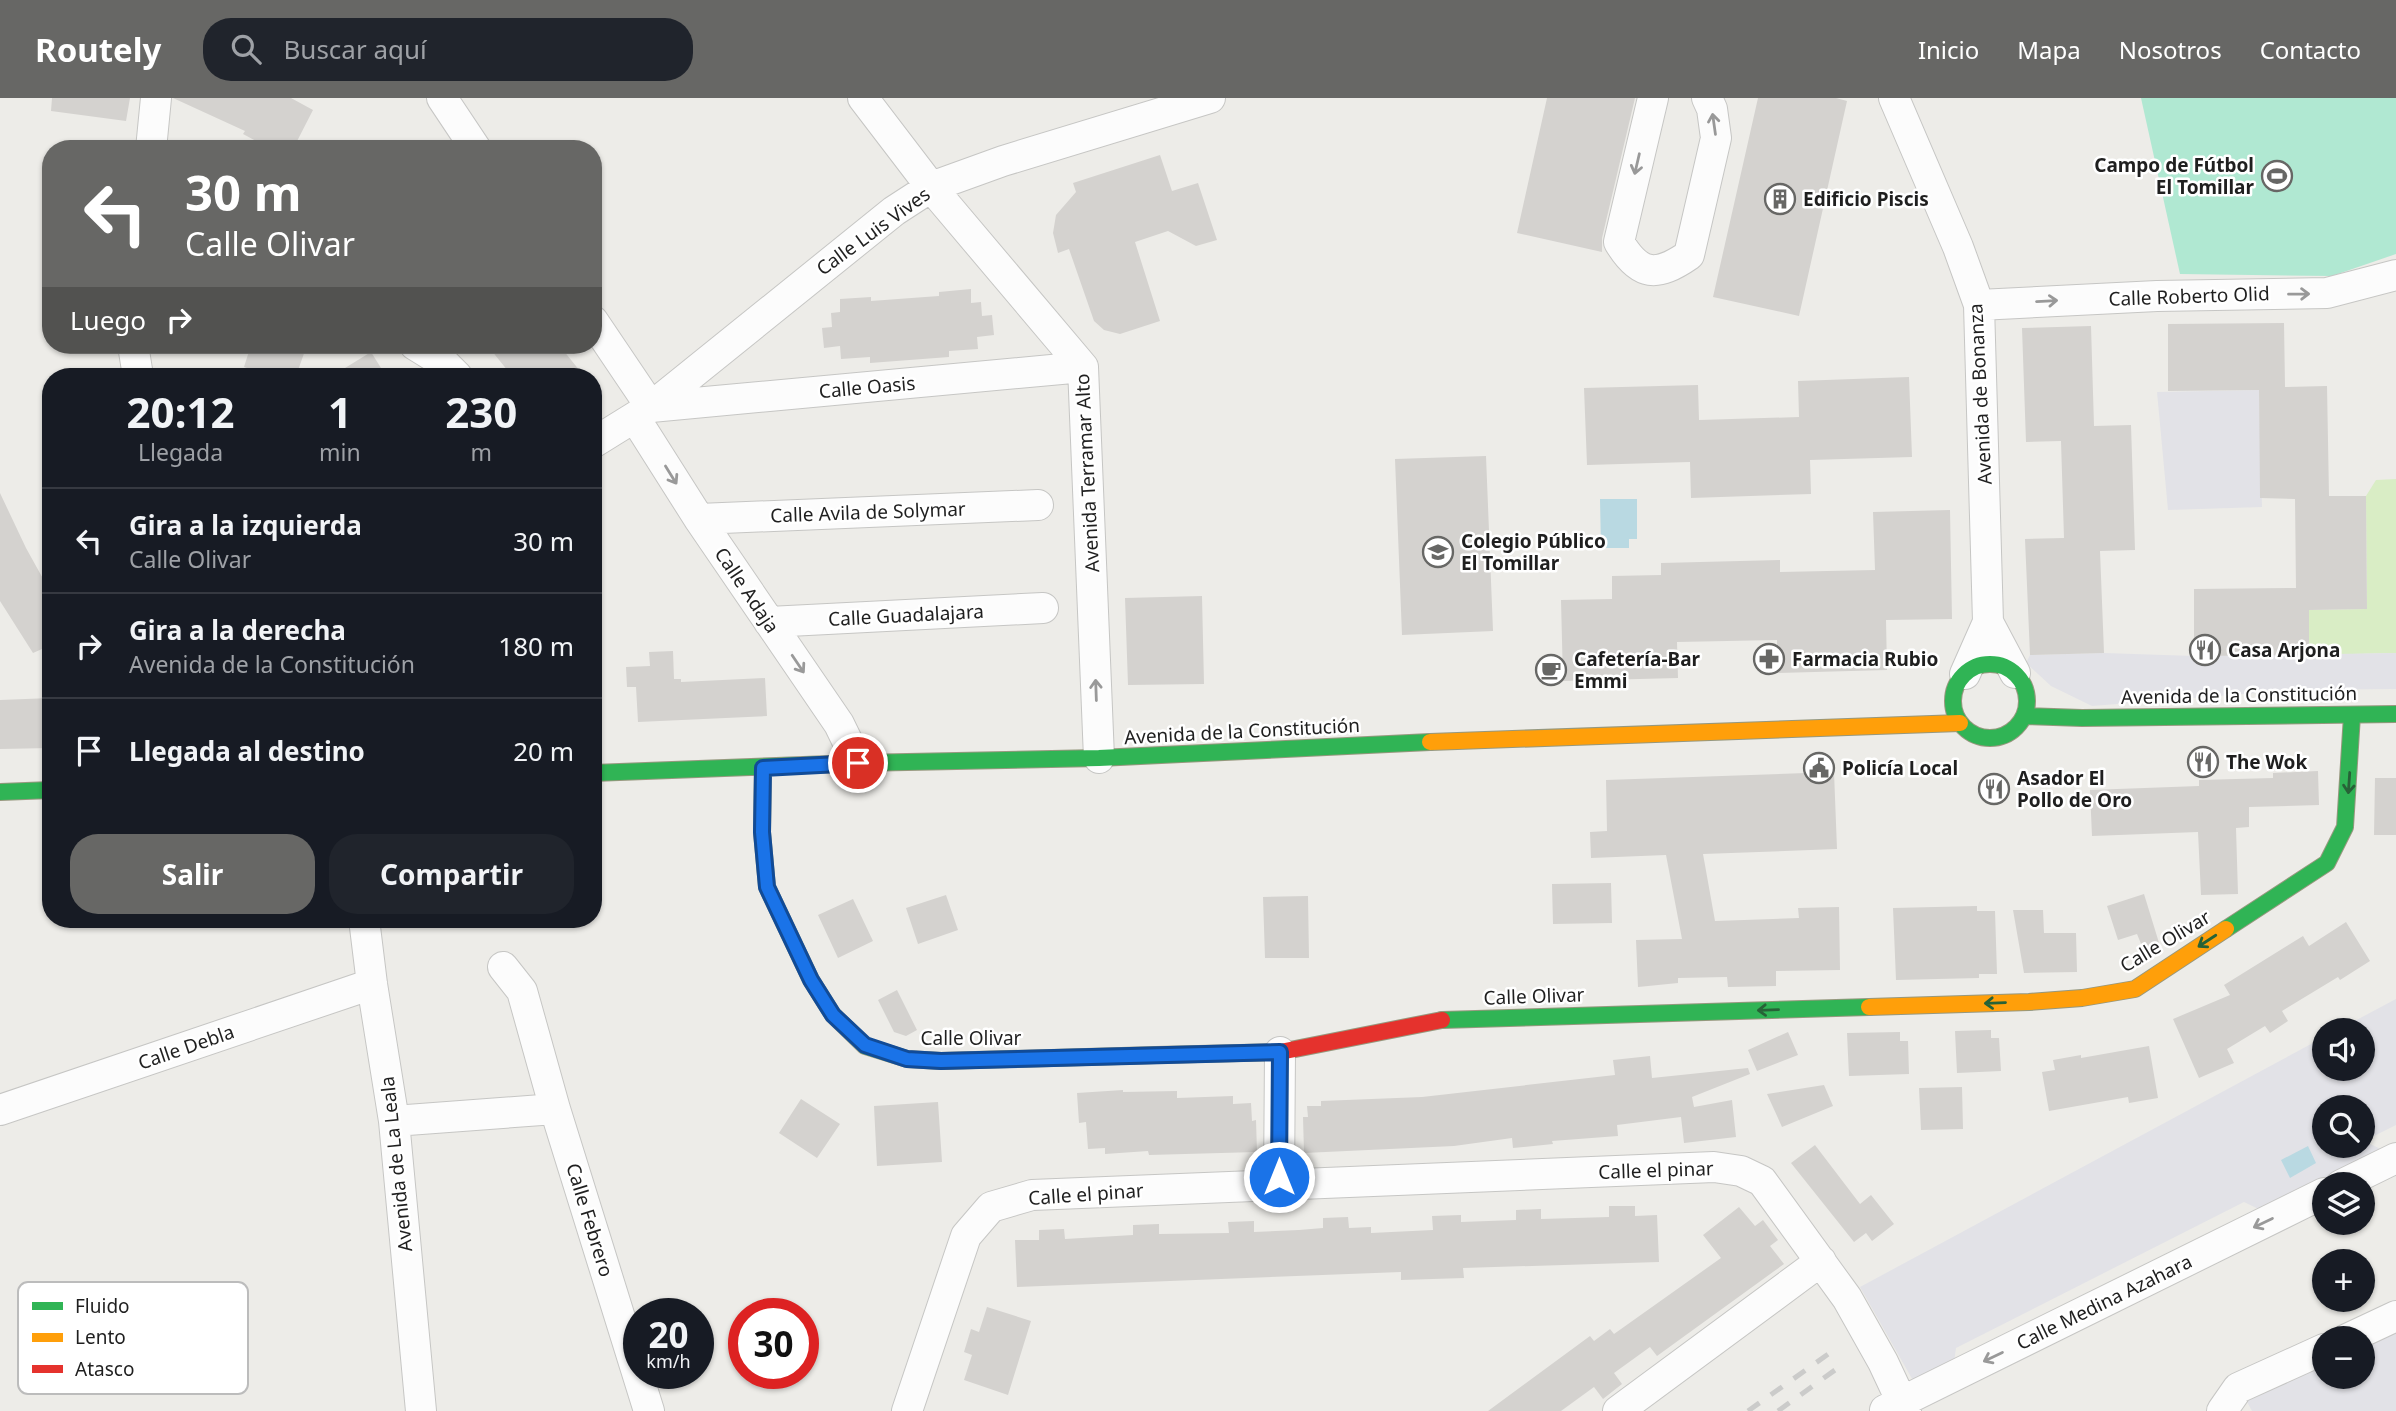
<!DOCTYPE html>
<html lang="es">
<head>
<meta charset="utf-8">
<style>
  body { margin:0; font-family:"Noto Sans",sans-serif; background:#20242c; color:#f1f3f6; height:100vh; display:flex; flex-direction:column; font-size:26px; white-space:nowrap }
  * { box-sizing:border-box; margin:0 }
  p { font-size:23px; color:#9ea1a6 }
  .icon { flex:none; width:38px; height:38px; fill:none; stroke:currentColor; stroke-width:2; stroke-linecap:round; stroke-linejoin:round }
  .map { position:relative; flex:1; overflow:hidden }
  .drawer { position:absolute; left:42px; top:270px; width:560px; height:560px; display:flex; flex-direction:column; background:#171b24; border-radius:28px; box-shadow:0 2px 5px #0004 }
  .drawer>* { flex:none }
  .hud { position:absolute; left:42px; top:42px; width:560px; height:214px; border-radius:28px; box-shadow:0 2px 5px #0004; background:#676765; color:#fff; overflow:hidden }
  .tools { position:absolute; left:2312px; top:920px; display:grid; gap:14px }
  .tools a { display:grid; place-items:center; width:63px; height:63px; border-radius:50%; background:#171b24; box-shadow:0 2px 5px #0004; font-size:35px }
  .speed { position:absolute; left:623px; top:1200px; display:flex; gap:14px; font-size:35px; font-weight:700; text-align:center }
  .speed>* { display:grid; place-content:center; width:91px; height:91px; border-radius:50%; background:#171b24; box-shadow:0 2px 5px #0004; line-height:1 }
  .speed small { font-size:18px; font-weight:400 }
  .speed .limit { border:10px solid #d22; background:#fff; color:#111 }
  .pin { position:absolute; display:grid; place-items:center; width:60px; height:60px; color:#fff; margin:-30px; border:4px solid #fff; border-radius:50%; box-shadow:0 2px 7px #0007 }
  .me { position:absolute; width:77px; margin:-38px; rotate:0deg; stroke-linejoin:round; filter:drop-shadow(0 0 5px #0008) }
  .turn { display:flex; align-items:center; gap:24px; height:147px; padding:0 28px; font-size:32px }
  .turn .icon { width:91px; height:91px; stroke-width:2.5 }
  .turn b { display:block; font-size:49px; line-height:60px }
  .then { display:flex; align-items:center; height:66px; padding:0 28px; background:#0003; gap:14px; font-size:26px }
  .eta { display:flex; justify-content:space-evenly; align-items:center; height:119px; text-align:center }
  .eta b { font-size:42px; font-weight:700; line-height:49px }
  .button { display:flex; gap:14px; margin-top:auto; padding:14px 28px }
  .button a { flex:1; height:80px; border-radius:28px; background:#676765; color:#fff; font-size:28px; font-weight:700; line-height:80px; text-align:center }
  .button a+a { background:#20242c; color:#f1f3f6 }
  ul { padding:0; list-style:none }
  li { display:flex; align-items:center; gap:21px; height:105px; padding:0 28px; border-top:2px solid #363941 }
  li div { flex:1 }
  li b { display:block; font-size:26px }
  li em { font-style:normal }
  header { display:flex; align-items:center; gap:42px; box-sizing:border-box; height:98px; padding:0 35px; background:#676765; color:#fff }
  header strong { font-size:33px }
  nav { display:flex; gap:38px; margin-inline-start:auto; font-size:24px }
  .search { width:490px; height:63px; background:#20242c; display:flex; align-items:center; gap:18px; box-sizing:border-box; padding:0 24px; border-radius:28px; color:#9ea1a6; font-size:26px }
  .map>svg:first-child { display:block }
  .grass { fill:#d9edc5 }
  .pitch { fill:#b0e8d2 }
  .plaza { fill:#e2e2e7; fill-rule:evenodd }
  .water { fill:#b9d9e2 }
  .building { fill:#d4d2cf }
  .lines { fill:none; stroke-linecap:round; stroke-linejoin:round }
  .street-casing { stroke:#c6c6c4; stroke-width:32 }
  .fast-casing { stroke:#96987e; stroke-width:18 }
  .slow-casing { stroke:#96987e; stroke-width:18 }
  .jam-casing { stroke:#96987e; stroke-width:18 }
  .street { stroke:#fcfcfc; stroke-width:30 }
  .fast { stroke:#30b455; stroke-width:16 }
  .slow { stroke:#ff9f0a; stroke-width:16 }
  .jam { stroke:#e5322d; stroke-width:16 }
  .rail { stroke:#cbcbca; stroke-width:5; stroke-dasharray:14 14; stroke-linecap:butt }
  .oneway { stroke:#999 }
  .oneway2 { stroke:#276237 }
  .route-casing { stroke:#114b97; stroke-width:18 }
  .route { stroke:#1a73e8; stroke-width:12 }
  .labels { text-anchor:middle; stroke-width:5; stroke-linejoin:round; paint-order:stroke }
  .poi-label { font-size:19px; font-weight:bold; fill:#1f1f1f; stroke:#fff; text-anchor:start }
  .street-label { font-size:19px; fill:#1f1f1f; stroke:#fff }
  .key { fill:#fff; stroke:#bcbcbc; stroke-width:2 }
  .key-label { font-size:19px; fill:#1f1f1f }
</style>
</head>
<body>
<header>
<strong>Routely</strong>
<div class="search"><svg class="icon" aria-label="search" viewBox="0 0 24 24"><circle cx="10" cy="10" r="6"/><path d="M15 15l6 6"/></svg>Buscar aquí</div>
<nav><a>Inicio</a><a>Mapa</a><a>Nosotros</a><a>Contacto</a></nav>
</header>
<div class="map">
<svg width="2396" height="1313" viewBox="0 0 2396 1313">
  <rect width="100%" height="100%" fill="#edece8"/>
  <path class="grass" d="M2396 381V555L2309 557V512L2367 511 2366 398 2376 382Z"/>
  <path class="pitch" d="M2141 0H2396V156L2332 178 2180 176Z"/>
  <path class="plaza" d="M2259 292 2262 409 2168 412 2157 294Z
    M2104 555 2194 558 2396 555V591L2295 592 2092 608 2051 588 2026 565 2030 557Z
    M2396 901V1027L2364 1043 2389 1055 2271 1117 2244 1104 1956 1250 1953 1271 1915 1286 1860 1189 2324 939V971H2362V933H2336ZM2324 1010H2362V1048H2324Z
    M2396 1202V1313H2252L2234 1280ZM2324 1241H2362V1279H2324Z"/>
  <path class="water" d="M1600 401H1637V441H1629V450H1601Z
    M2308 1048 2316 1065 2290 1080 2281 1062Z"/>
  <path class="building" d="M52 0H130L126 23 51 13Z
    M173 0H291L313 12 293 51H271L243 36 245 33Z
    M1547 0H1635L1602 140V154L1517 135Z
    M1758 0H1836L1847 3 1799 218 1713 199Z
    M1160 57 1172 93 1198 85 1217 142 1196 148 1168 133 1135 144 1160 223 1120 236 1104 232 1094 223 1069 151 1058 155 1053 135 1056 117 1076 94 1073 85Z
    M971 191V205L981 204 982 218 992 217 994 237 977 239 978 251 949 253V259L870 265V259L841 261 840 248 824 250 822 230 832 229 831 215 840 214V201L871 199V203L925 199 939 198V194Z
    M2284 225 2285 289 2327 288 2329 398H2366L2367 511 2309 512V557L2194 558V491L2296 490 2295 401 2260 400 2259 292 2168 293V226Z
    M2091 228 2094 328 2131 327 2135 452 2100 453 2104 555 2030 557 2025 441 2064 440 2061 343 2026 344 2022 230Z
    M251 247H307L296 278H280L265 274 264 276 244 269Z
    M487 247H559L584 278H512Z
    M371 254 386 278H332Z
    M1909 279 1912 359 1810 362 1811 396 1691 400 1690 364 1587 367 1584 290 1698 287 1699 322 1799 319 1798 283Z
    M1486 358 1493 533 1402 537 1395 361Z
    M0 395 26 450 51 495V547L33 555 0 503Z
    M1950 412 1952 521 1886 522 1887 572 1777 575V542L1677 544 1678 580 1563 583 1561 502 1612 501V478L1661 477V465L1780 462V474L1875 472 1873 414Z
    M1202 498 1204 586 1128 587 1125 500Z
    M673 553 674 581H681V584L765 580 767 618 638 624 636 589H627L626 569 650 568 649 554Z
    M51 600V650L0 651V602Z
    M2318 673 2319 707 2249 709V729L2236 730 2238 796 2201 797 2198 734 2092 738 2090 692 2199 688V682L2273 680V675Z
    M1834 674 1837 751 1703 756 1715 823 1799 820 1798 810 1839 809 1840 872 1776 873V888L1728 889 1727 879 1678 880V885L1638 889 1636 842 1682 841 1666 757 1591 760 1590 734 1607 733 1606 682Z
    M2375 680H2396V737H2374Z
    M1611 785 1612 825 1553 826 1552 786Z
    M2144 796 2160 848 2146 858 2137 836 2118 842 2107 808Z
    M946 797 958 832 918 846 906 810Z
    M1308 798 1309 860H1265L1263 799Z
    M853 801 873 843 838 860 818 817Z
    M1977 808V813H1995L1997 876H1979V880L1896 882 1893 810Z
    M2013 812H2043L2044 835H2076L2077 874 2024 875Z
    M2346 824 2370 863 2340 882 2338 879 2282 913 2288 923 2270 935 2265 928 2227 951 2234 965 2199 980 2173 921 2230 897 2224 887 2303 838 2309 848Z
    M897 892 917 932 906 938 894 934 878 902Z
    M1991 932V940H1999L2001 973 1957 975 1955 933Z
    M1788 934 1798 957 1757 973 1748 952Z
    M1900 934V943H1908L1909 976 1849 978 1847 935Z
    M2149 948 2158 1000 2129 1005 2128 999 2049 1013 2042 974 2055 972 2053 962 2081 957V960Z
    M1650 958 1652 980 1748 970 1750 976 1692 999 1694 1009 1732 1002 1736 1039 1684 1045 1681 1019 1617 1027 1618 1038 1552 1043 1553 1046 1513 1050 1512 1040 1454 1048 1304 1055 1303 1019H1308L1307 1008H1321V1003L1422 999 1615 977 1613 962Z
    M1824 987 1833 1008 1782 1029 1767 996Z
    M1962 989 1963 1031 1921 1032 1919 990Z
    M1123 992V994L1177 993V1000L1233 998V1006L1251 1005 1252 1023 1256 1022 1257 1054 1149 1057 1148 1053 1105 1056V1050L1088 1051 1086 1024 1079 1025 1077 995Z
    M801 1001 840 1026 817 1060 779 1035Z
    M938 1004 942 1064 877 1068 874 1008Z
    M1815 1047 1860 1106 1871 1097 1894 1126 1872 1143 1866 1135 1854 1144 1791 1065Z
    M1609 1108H1635V1118L1657 1117 1659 1164 1463 1170 1464 1180 1401 1182V1174L1017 1189 1015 1142H1039V1132L1064 1131 1065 1141 1133 1137V1127L1159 1126V1136L1229 1135 1228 1124 1254 1123V1134L1299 1132 1323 1130V1120L1348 1119 1349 1130 1371 1129V1135L1433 1132 1432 1118 1461 1117V1124L1516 1122V1112L1541 1111V1121L1609 1119Z
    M1739 1109 1755 1128 1763 1122 1778 1142 1770 1148 1784 1166 1657 1258 1650 1249 1614 1275 1622 1286 1603 1301 1594 1289 1561 1313H1488L1590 1238 1594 1243 1610 1231 1614 1236 1721 1160 1703 1137Z
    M987 1209 1031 1223 1008 1297 964 1282 972 1257 964 1254 971 1231 979 1234Z"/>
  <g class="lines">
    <g class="street-casing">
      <path id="street" d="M442 0 476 51
        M863 0 931 89 1083 269 1099 660
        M1653 0 1619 144C1640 179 1657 179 1689 157L1716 40 1712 11 1707 0
        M1894 0 1958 149 1979 207 1988 524 1965 576
        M151 51 156 0
        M1979 207 2157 198 2327 195 2396 177
        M593 223 651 309
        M133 247 138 278
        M415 247 444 265 457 278
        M651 309 1083 269
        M635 320 699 421 839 626 858 665
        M593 345 651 309 894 113 931 89 1003 63 1210 0
        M699 421 1038 407
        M769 524 1043 510
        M1988 524 2015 575
        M364 821 372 886 394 1023 421 1313
        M503 869 522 893 555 1011 649 1313
        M0 1012 372 886
        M394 1023 555 1011
        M1279 1086 1280 954
        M2341 1087 2396 1060
        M2347 1241 2396 1218
        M1885 1312 2324 1095
        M907 1313 966 1138 991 1109 1032 1097 1714 1069 1741 1073 1762 1083 1847 1200 1883 1264 1906 1313
        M1618 1313 1821 1163
        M2222 1313 2238 1290 2324 1251"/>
    </g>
    <g class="fast-casing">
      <path id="fast" d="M1953 603a37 37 0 1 1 74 0a37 37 0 1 1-74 0Z
        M2024 618 2082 620 2396 616
        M763 670 762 734 767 789 811 882 833 917 865 948 907 961 941 963 1156 957
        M593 675 858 665 1099 660 1430 644
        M0 694 51 692
        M2226 831 2327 765 2345 729 2352 617
        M1442 922 1869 909"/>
    </g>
    <g class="slow-casing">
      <path id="slow" d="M1430 644 1960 625
        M1869 909 2029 904 2082 900 2135 891 2226 831"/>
    </g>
    <g class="jam-casing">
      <path id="jam" d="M1156 957 1280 954 1442 922"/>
    </g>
    <use href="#street" class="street"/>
    <use href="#fast" class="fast"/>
    <use href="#slow" class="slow"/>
    <use href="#jam" class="jam"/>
    <path class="rail" d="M1748 1313 1834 1252
      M1778 1313 1842 1267"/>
  </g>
  <defs><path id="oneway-shaft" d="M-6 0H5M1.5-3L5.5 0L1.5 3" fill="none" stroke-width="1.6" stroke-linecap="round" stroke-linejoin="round" transform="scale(1.75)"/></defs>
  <g class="oneway">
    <use href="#oneway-shaft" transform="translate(1714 26) rotate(-98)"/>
    <use href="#oneway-shaft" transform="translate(1637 66) rotate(103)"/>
    <use href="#oneway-shaft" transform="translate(2299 196) rotate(-1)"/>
    <use href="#oneway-shaft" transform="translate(2047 203) rotate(-3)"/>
    <use href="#oneway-shaft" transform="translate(671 377) rotate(58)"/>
    <use href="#oneway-shaft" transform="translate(798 566) rotate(56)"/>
    <use href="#oneway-shaft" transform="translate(1096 592) rotate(-92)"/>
    <use href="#oneway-shaft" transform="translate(2263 1125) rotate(154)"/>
    <use href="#oneway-shaft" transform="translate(1993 1259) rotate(154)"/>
  </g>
  <g class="oneway2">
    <use href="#oneway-shaft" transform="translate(2349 685) rotate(94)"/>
    <use href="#oneway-shaft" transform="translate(2207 843) rotate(147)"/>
    <use href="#oneway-shaft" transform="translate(1995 905) rotate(178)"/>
    <use href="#oneway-shaft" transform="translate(1768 912) rotate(178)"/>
  </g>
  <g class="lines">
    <g class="route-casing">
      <path id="route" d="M858 665 763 670 762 734 767 789 811 882 833 917 865 947 907 961 941 963 1280 954 1279 1079"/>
    </g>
    <use href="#route" class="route"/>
  </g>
  <defs>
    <g id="stadium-ring" transform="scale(1.575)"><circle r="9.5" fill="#fff" stroke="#676765" stroke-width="1.5"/><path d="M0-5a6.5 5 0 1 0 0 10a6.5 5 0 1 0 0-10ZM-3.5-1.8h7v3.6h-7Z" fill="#676765"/></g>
    <g id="building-ring" transform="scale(1.575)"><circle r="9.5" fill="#fff" stroke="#676765" stroke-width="1.5"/><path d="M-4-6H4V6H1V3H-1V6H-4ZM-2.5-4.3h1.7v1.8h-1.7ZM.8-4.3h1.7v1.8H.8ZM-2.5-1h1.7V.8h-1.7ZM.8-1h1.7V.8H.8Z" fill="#676765"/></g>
    <g id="school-ring" transform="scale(1.575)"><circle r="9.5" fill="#fff" stroke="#676765" stroke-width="1.5"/><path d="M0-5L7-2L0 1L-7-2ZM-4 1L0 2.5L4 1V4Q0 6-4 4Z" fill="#676765"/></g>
    <g id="restaurant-ring" transform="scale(1.575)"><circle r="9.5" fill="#fff" stroke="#676765" stroke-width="1.5"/><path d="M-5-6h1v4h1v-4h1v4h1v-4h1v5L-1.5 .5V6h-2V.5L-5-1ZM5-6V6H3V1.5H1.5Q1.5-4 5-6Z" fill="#676765"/></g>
    <g id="pharmacy-ring" transform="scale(1.575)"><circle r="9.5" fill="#fff" stroke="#676765" stroke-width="1.5"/><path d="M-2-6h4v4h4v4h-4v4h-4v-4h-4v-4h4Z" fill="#676765"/></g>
    <g id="cafe-ring" transform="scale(1.575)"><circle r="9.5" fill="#fff" stroke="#676765" stroke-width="1.5"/><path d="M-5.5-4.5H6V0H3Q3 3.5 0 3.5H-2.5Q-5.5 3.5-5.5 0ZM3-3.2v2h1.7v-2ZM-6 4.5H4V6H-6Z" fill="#676765"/></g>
    <g id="civic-ring" transform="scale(1.575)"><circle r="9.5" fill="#fff" stroke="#676765" stroke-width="1.5"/><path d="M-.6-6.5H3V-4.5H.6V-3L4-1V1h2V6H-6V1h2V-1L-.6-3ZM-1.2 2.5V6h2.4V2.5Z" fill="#676765"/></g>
  </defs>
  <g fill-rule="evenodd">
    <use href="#stadium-ring" x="2277" y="78"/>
    <use href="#building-ring" x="1780" y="101"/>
    <use href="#school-ring" x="1438" y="454"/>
    <use href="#restaurant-ring" x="2205" y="552"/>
    <use href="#pharmacy-ring" x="1769" y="561"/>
    <use href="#cafe-ring" x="1551" y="572"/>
    <use href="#restaurant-ring" x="2203" y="664"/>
    <use href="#civic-ring" x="1819" y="670"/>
    <use href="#restaurant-ring" x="1994" y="691"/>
  </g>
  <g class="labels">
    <g class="poi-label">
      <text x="2254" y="74" text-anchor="end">Campo de Fútbol<tspan x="2254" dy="22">El Tomillar</tspan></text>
      <text x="1803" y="108">Edificio Piscis</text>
      <text x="1461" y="450">Colegio Público<tspan x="1461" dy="22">El Tomillar</tspan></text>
      <text x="2228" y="559">Casa Arjona</text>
      <text x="1574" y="568">Cafetería-Bar<tspan x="1574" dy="22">Emmi</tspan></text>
      <text x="1792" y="568">Farmacia Rubio</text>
      <text x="2226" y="671">The Wok</text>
      <text x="1842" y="677">Policía Local</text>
      <text x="2017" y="687">Asador El<tspan x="2017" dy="22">Pollo de Oro</tspan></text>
    </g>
    <g class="street-label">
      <text transform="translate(873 133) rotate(-36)" y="7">Calle Luis Vives</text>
      <text transform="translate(2189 198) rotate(-2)" y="7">Calle Roberto Olid</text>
      <text transform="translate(867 289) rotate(-5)" y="7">Calle Oasis</text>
      <text transform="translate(1980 296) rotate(-93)" y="7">Avenida de Bonanza</text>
      <text transform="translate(1087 375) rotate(-93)" y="7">Avenida Terramar Alto</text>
      <text transform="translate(868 414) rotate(-2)" y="7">Calle Avila de Solymar</text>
      <text transform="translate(747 492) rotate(56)" y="7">Calle Adaja</text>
      <text transform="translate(906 517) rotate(-3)" y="7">Calle Guadalajara</text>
      <text transform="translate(2239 597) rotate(-1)" y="7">Avenida de la Constitución</text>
      <text transform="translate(1242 633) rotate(-3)" y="7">Avenida de la Constitución</text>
      <text transform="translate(2165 843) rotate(-31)" y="7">Calle Olivar</text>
      <text transform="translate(1534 898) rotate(-2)" y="7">Calle Olivar</text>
      <text x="971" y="947">Calle Olivar</text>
      <text transform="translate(186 949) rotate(-19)" y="7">Calle Debla</text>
      <text transform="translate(396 1066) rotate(-96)" y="7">Avenida de La Leala</text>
      <text transform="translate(1656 1072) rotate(-2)" y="7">Calle el pinar</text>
      <text transform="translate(1086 1096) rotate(-4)" y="7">Calle el pinar</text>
      <text transform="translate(590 1122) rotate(73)" y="7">Calle Febrero</text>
      <text transform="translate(2104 1204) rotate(-26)" y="7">Calle Medina Azahara</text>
    </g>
  </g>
  <rect x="18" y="1184" width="230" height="112" rx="10" class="key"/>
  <rect x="32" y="1204" width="31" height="8" fill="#30b455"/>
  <rect x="32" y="1235" width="31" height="9" fill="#ff9f0a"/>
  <rect x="32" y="1267" width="31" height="8" fill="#e5322d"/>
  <g class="key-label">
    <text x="75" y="1215">Fluido</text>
    <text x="75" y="1246">Lento</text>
    <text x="75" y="1278">Atasco</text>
  </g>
</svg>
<div class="tools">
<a><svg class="icon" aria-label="sound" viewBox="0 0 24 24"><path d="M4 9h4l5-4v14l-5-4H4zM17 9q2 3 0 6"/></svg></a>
<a><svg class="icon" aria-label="search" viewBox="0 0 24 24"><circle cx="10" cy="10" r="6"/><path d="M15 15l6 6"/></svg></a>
<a><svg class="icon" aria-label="layers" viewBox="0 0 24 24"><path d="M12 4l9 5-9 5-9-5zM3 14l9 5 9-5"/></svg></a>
<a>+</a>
<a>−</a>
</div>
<div class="speed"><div>20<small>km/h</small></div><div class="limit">30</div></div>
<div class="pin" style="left:858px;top:665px;background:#d93025"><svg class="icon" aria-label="arrive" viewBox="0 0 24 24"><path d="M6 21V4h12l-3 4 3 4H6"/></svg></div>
<svg class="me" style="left:1279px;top:1079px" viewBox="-20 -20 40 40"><circle r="17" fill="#1a73e8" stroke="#fff" stroke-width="3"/><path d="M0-11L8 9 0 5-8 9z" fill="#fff"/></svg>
<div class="hud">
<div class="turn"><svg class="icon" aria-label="left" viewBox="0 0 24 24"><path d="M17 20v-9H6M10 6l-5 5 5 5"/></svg><div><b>30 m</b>Calle Olivar</div></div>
<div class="then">Luego<svg class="icon" aria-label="right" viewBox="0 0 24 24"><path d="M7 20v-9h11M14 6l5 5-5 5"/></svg></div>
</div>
<section class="drawer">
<div class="eta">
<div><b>20:12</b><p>Llegada</p></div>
<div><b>1</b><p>min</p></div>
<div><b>230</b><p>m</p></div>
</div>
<ul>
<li><svg class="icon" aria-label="left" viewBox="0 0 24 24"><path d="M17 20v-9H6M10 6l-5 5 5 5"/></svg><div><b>Gira a la izquierda</b><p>Calle Olivar</p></div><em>30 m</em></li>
<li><svg class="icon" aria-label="right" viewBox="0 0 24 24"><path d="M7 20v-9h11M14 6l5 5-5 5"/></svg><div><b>Gira a la derecha</b><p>Avenida de la Constitución</p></div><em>180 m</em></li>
<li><svg class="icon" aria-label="arrive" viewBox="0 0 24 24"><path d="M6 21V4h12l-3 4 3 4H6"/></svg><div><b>Llegada al destino</b></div><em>20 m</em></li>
</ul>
<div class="button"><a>Salir</a><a>Compartir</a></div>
</section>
</div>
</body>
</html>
